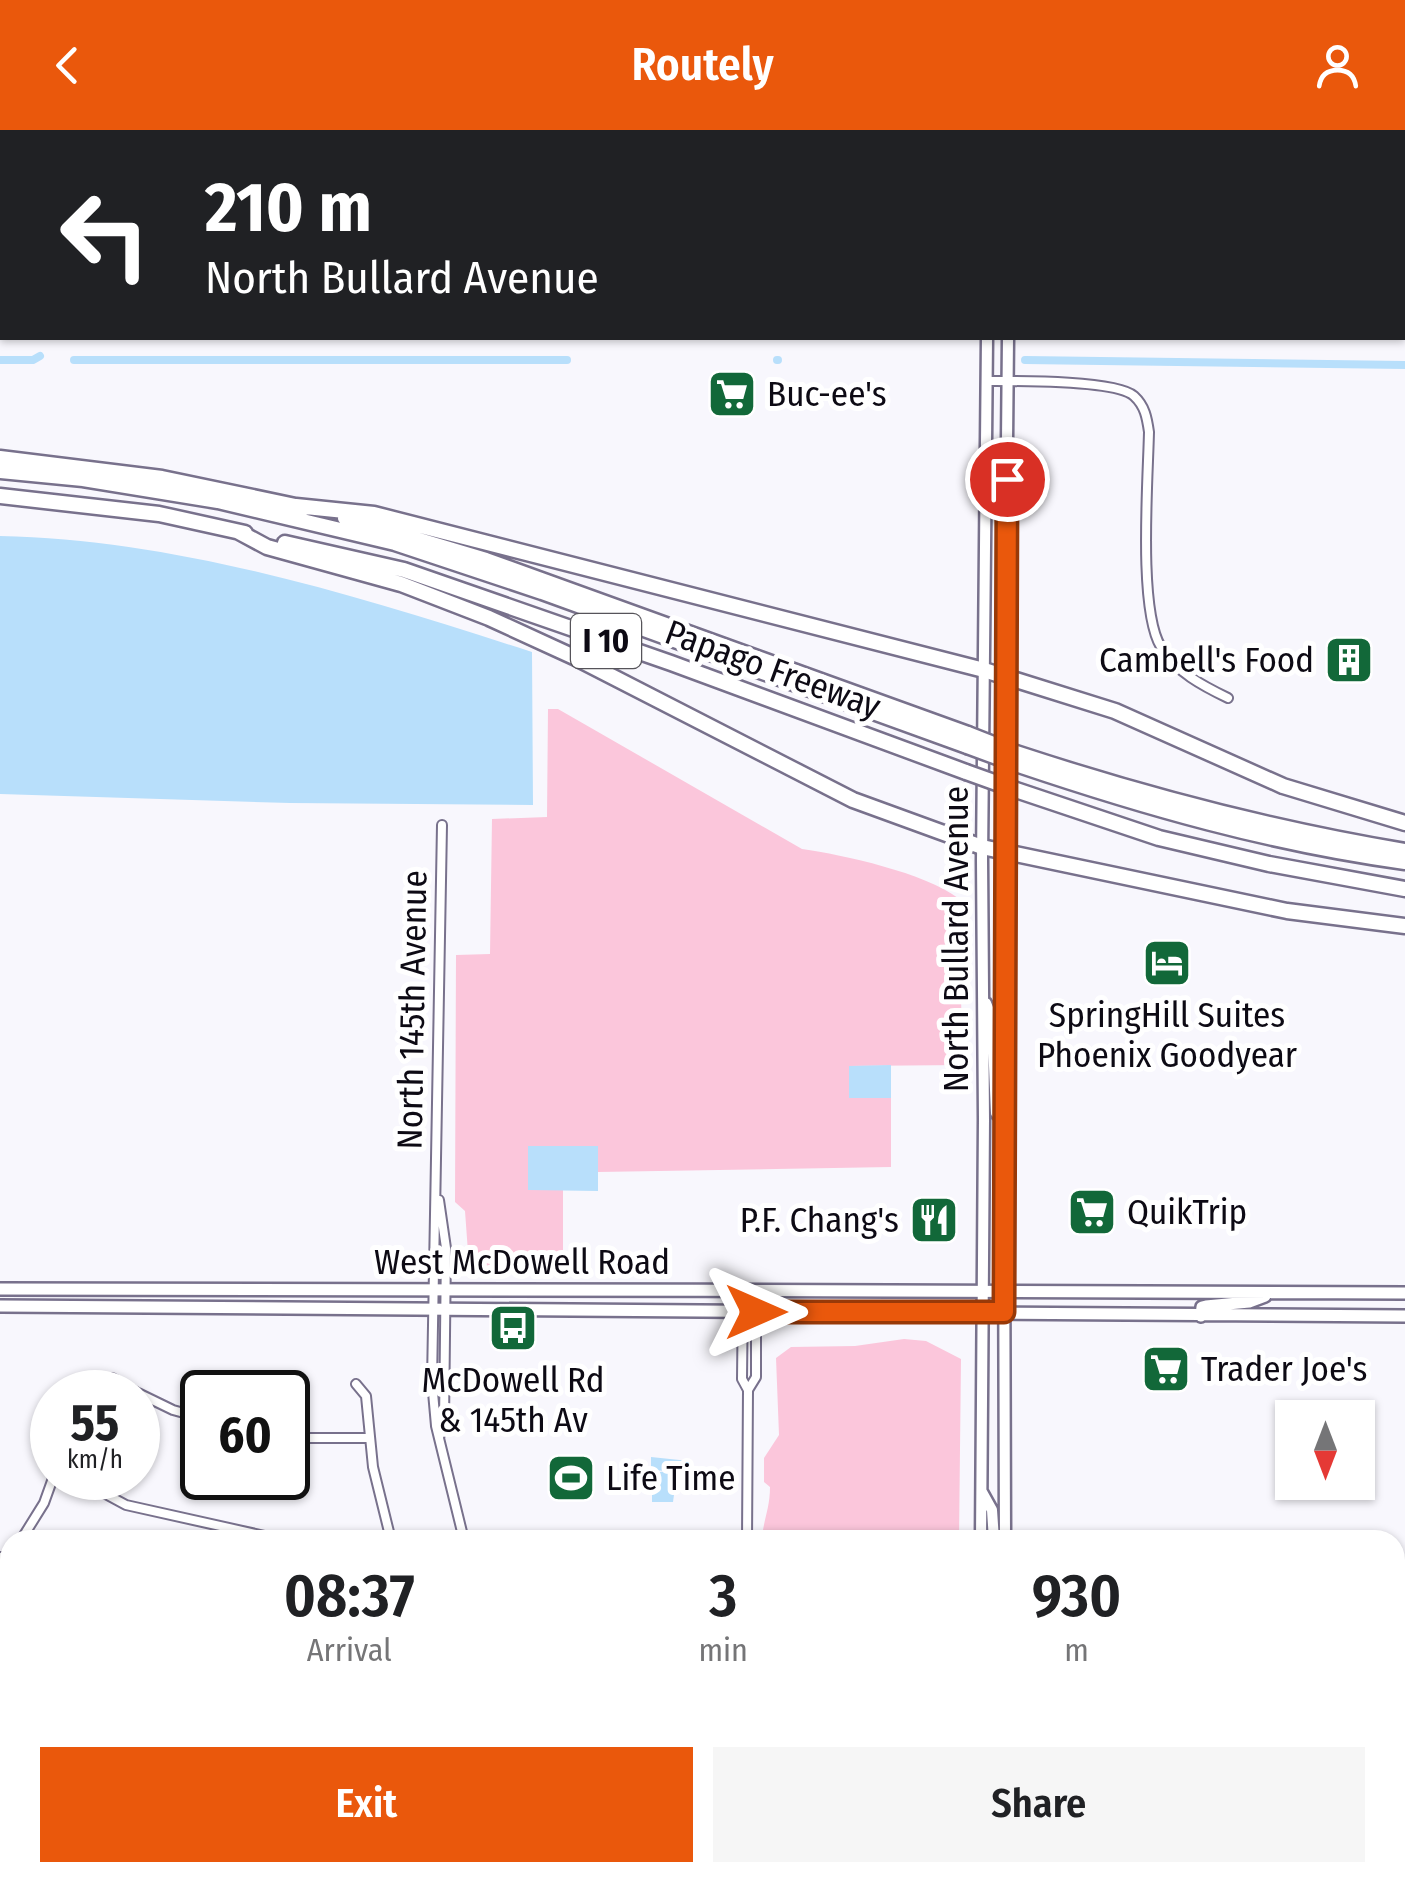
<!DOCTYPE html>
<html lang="en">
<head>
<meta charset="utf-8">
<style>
  body { margin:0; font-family:"Fira Sans Condensed",sans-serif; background:#f6f6f6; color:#202124; height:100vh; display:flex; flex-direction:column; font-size:38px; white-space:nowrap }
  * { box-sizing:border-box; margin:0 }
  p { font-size:32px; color:#757577 }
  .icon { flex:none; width:55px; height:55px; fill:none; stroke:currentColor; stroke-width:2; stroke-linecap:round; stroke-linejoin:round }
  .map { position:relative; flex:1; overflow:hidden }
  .panel { position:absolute; left:0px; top:1400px; width:1405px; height:352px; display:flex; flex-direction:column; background:#fff; border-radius:30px 30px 0 0; box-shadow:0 2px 8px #0004 }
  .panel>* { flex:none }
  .banner { position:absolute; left:0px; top:0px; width:1405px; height:210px; box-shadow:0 2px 8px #0004; background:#202124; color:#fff; overflow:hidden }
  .needle { width:65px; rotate:180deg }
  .tools { position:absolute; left:1275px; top:1270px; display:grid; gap:20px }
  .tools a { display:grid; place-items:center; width:100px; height:100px; border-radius:0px; background:#fff; box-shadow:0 2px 8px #0004; font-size:50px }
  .speed { position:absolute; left:30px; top:1240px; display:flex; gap:20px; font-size:50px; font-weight:700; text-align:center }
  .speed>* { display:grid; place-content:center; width:130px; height:130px; border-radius:50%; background:#fff; box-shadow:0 2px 8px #0004; line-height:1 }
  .speed small { font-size:25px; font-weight:400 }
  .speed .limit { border:5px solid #111; border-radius:15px; background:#fff; color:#111 }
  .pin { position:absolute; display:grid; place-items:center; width:85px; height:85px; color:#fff; margin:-42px; border:5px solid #fff; border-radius:50%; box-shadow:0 2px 10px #0007 }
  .me { position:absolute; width:110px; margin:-55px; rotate:90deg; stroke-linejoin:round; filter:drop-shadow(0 0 8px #0008) }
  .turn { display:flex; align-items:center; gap:35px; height:210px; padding:0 40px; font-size:45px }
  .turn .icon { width:130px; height:130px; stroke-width:2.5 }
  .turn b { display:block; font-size:70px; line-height:85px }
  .eta { display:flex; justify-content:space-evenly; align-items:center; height:170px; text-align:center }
  .eta b { font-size:60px; font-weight:600; line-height:70px }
  .button { display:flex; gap:20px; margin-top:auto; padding:20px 40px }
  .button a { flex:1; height:115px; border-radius:0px; background:#ea580c; color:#fff; font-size:40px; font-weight:600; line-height:115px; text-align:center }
  .button a+a { background:#f6f6f6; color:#202124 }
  header { display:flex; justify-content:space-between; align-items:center; height:130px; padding:0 40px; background:#ea580c; color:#fff; font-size:45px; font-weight:600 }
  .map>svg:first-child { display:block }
  .green { fill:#fbc6db }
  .water { fill:#b8dffb }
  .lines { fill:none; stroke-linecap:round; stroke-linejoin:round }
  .canal { stroke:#b8dffb; stroke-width:8 }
  .minor-casing { stroke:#78718c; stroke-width:12 }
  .secondary-casing { stroke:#78718c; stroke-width:15 }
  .primary-casing { stroke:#78718c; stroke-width:16 }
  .motorway-casing { stroke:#78718c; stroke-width:19 }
  .minor { stroke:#fff; stroke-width:8 }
  .secondary { stroke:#fff; stroke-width:10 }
  .primary { stroke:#fff; stroke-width:11 }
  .motorway { stroke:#fff; stroke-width:14 }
  .motorway-bridge-casing { stroke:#78718c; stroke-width:19; stroke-linecap:butt }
  .motorway-bridge { stroke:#fff; stroke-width:14 }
  .route-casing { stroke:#983908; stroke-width:25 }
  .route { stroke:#ea580c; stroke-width:18 }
  .labels { text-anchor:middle; stroke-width:10; stroke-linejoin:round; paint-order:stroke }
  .shield { fill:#fff; stroke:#56545a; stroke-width:2.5 }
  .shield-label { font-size:32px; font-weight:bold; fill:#0d0a14 }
  .poi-label { font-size:35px; fill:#0d0a14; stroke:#fff; text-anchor:start }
  .street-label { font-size:35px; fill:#0d0a14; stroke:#fff }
</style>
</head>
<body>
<header><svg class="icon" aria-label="back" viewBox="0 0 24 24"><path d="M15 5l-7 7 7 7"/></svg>Routely<svg class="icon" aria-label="person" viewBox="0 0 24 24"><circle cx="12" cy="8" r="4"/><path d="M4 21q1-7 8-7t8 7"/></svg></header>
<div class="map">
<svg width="1405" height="1751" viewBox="0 0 1405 1751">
  <rect width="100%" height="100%" fill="#f8f7fd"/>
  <path class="green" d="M548 579H558L802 719C844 725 925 743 958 768L963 935 849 936V968H891V1037L598 1042 597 1016H529L528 1060H563V1142L531 1135 469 1136 465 1081 455 1072 456 825 490 824 492 689 547 687Z
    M904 1209 926 1211 961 1229 959 1410H762C763 1390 770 1379 770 1357L764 1352V1328L779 1305 776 1228 791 1217 855 1216Z
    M0 1485 10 1492V1742H538L541 1751H0Z"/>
  <path class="water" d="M0 406C182 410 360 467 532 522L533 675 290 673 0 664Z
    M891 935V968H849V936Z
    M528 1016H598V1061L528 1060Z
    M651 1327 689 1331V1348L676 1350 673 1372H652V1343L668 1341 651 1340Z"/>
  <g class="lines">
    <path class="canal" d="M0 230H33L40 226
      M74 230H567
      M777 230H778
      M1025 230 1405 235"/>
    <g class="minor-casing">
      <path id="minor" d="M987 251C1015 251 1116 250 1134 266 1145 276 1147 288 1149 302 1148 350 1138 480 1161 517 1176 542 1203 556 1228 568
        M442 695 432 1251 436 1296 464 1410
        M439 1070 446 1118 444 1292 440 1305
        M743 1158 742 1249 748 1260 747 1410
        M356 1254 366 1266 373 1337 391 1410
        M748 1260 756 1247V1159
        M102 1262 112 1248 136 1262
        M235 1262V1261
        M138 1263 173 1280 202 1288
        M288 1308H368
        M76 1348 126 1375 283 1410
        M21 1410 44 1373 53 1348
        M371 1410 390 1404
        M0 1427 10 1434
        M1395 1683 1399 1696 1395 1706
        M553 1742 555 1751"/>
    </g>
    <g class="secondary-casing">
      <path id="secondary" d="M1002 0V2
        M989 2V0
        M1010 2V0
        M986 873 992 888 996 983 1005 993
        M982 1362 992 1380 994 1410
        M981 1410 984 989 982 730 987 208
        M1005 1410 1003 722 1008 208
        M982 1742V1751
        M1005 1751V1742"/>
    </g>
    <g class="primary-casing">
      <path id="primary" d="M0 1159C468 1161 937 1159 1405 1163
        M0 1176 1405 1186
        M1201 1186 1202 1177 1206 1176 1249 1172 1265 1166"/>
    </g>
    <g class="motorway-casing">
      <path id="motorway" d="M0 328 162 348 305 378
        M0 341 83 349 218 371 395 413 542 462 967 616
        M0 366 159 384 245 403
        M296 376 374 384 984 540 1115 581 1283 656 1405 693
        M345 388 486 430 968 604
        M239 402 267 417 401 454 489 488 574 527 853 670 982 717 1287 781 1405 796
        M285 413 404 440 671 533 966 642
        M1016 623C1144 665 1272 699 1405 721
        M1016 634C1143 677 1272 714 1405 732
        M1016 660 1159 708 1269 734 1405 759"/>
    </g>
    <use href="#minor" class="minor"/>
    <use href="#secondary" class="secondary"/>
    <use href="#primary" class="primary"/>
    <use href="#motorway" class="motorway"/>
    <g class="motorway-bridge-casing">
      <path id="motorway-bridge" d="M968 604 1016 623
        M967 616 1016 634
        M966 642 1016 660"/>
    </g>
    <use href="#motorway-bridge" class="motorway-bridge"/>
  </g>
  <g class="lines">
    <g class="route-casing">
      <path id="route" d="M756 1182H1004L1007 349"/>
    </g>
    <use href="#route" class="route"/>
  </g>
  <defs>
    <g id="supermarket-square" transform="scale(2.5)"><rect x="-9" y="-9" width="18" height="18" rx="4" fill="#126839" stroke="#fff"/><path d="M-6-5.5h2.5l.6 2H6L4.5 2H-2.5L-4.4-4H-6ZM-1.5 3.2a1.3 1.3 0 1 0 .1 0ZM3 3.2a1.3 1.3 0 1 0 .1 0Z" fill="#fff"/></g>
    <g id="building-square" transform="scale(2.5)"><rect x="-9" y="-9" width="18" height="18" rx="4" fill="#126839" stroke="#fff"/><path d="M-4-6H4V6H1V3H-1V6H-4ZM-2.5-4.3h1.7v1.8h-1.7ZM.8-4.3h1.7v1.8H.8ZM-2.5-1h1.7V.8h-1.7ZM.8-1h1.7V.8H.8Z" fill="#fff"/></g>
    <g id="hotel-square" transform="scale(2.5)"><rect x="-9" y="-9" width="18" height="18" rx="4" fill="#126839" stroke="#fff"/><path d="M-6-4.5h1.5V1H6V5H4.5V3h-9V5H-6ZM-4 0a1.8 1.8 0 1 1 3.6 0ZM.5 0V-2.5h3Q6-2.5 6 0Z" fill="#fff"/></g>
    <g id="restaurant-square" transform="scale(2.5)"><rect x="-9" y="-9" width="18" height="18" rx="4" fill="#126839" stroke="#fff"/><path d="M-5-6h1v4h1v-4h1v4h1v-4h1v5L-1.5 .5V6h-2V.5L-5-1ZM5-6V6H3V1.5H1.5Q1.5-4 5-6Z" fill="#fff"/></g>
    <g id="bus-square" transform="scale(2.5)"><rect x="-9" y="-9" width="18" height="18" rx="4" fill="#126839" stroke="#fff"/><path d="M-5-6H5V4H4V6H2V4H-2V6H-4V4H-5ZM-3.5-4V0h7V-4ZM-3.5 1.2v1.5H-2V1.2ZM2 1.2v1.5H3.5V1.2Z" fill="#fff"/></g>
    <g id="stadium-square" transform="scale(2.5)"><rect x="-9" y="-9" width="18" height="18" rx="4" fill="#126839" stroke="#fff"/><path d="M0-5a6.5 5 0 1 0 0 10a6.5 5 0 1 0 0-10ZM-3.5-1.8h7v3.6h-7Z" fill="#fff"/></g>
  </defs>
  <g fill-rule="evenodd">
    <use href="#supermarket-square" x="732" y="264"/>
    <use href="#building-square" x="1349" y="530"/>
    <use href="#hotel-square" x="1167" y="833"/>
    <use href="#supermarket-square" x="1092" y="1082"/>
    <use href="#restaurant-square" x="934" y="1090"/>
    <use href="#bus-square" x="513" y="1198"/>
    <use href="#supermarket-square" x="1166" y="1239"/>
    <use href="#stadium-square" x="571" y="1348"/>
  </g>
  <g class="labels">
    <rect class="shield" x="571" y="484" width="70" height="54" rx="8"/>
    <g class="shield-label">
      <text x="606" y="522">I 10</text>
    </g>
    <g class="poi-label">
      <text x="767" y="276">Buc-ee's</text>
      <text x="1314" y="542" text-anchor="end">Cambell's Food</text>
      <text x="1167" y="897" text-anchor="middle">SpringHill Suites<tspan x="1167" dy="40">Phoenix Goodyear</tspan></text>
      <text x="1127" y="1094">QuikTrip</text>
      <text x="899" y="1102" text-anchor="end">P.F. Chang's</text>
      <text x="1201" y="1251">Trader Joe's</text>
      <text x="513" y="1262" text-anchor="middle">McDowell Rd<tspan x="513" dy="40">&amp; 145th Av</tspan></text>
      <text x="606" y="1360">Life Time</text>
    </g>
    <g class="street-label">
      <text transform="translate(773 539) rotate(20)" y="12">Papago Freeway</text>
      <text transform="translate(956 809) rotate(-90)" y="12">North Bullard Avenue</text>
      <text transform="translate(412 880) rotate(-89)" y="12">North 145th Avenue</text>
      <text x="522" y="1144">West McDowell Road</text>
    </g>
  </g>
</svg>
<div class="tools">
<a><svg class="needle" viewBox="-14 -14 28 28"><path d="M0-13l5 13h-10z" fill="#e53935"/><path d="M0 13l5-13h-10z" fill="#757577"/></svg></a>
</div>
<div class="speed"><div>55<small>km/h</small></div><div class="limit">60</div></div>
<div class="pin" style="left:1007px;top:349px;background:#d93025"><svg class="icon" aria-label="arrive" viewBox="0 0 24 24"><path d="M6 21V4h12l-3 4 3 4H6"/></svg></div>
<svg class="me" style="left:756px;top:1182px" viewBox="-20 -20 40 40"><path d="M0-17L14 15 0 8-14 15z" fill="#ea580c" stroke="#fff" stroke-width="4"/></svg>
<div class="banner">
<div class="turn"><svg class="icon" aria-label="left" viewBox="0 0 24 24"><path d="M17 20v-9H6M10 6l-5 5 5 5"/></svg><div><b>210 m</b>North Bullard Avenue</div></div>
</div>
<section class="panel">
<div class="eta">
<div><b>08:37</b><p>Arrival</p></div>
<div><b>3</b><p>min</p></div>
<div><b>930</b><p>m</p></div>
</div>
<div class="button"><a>Exit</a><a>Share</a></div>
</section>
</div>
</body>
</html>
